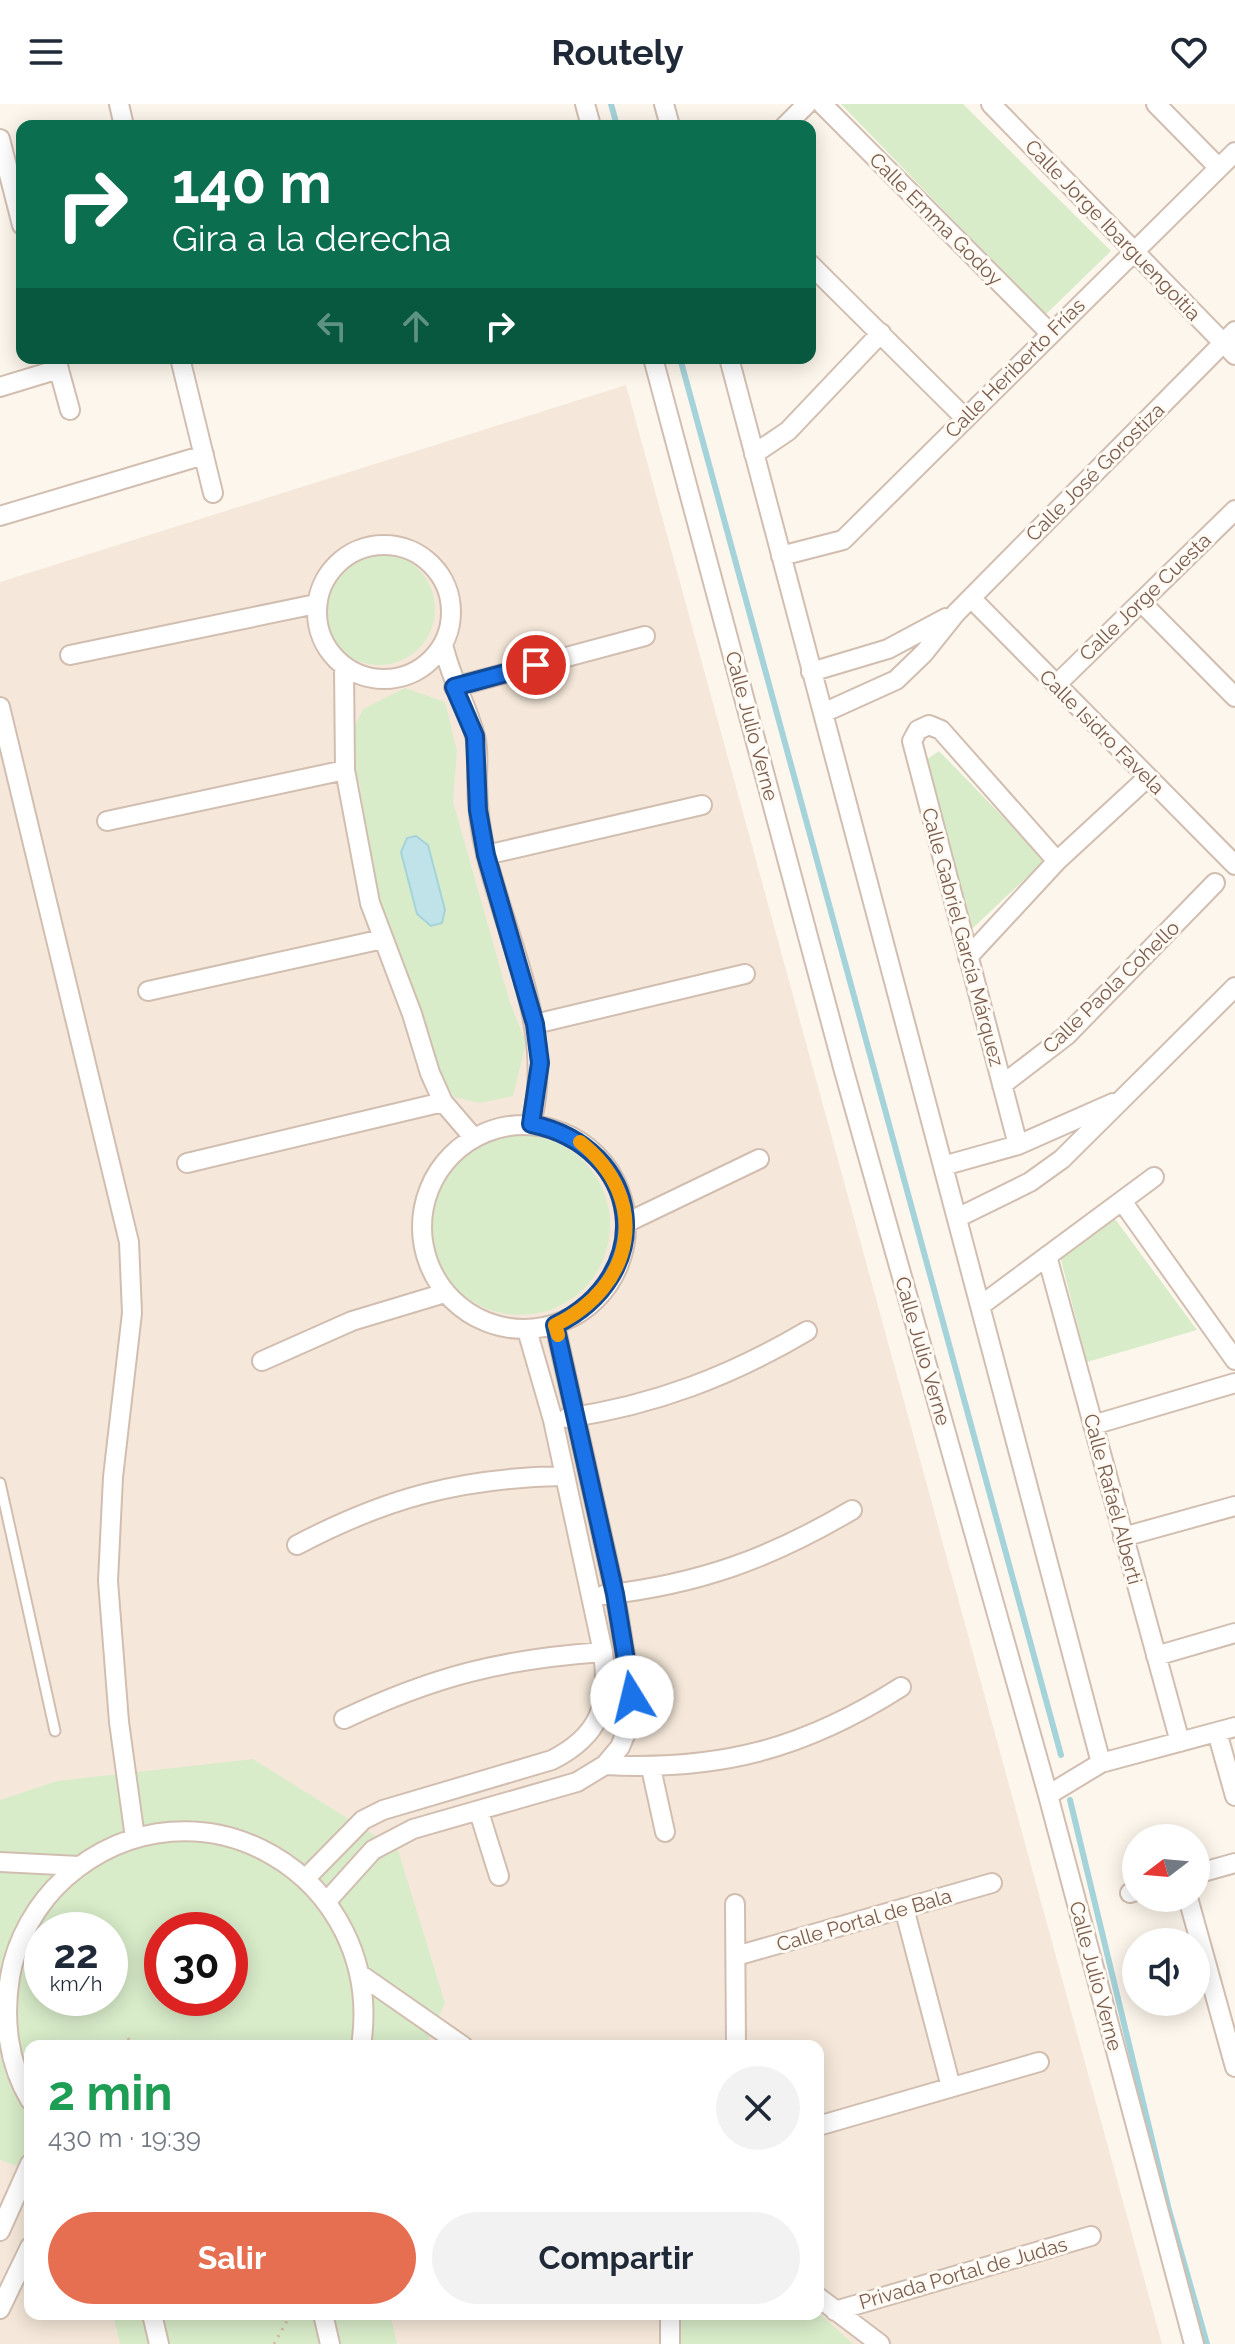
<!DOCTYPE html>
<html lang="es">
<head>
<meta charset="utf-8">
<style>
  body { margin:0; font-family:Raleway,sans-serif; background:#f2f2f3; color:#1f2937; height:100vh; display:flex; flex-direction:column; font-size:30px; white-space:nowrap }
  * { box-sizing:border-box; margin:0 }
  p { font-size:26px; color:#747a83 }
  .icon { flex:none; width:44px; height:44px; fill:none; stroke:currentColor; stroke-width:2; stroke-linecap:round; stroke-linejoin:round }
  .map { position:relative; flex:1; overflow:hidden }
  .details { position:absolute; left:24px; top:1936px; width:800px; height:280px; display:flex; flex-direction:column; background:#fff; border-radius:16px; box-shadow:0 4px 20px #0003 }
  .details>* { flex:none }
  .banner { position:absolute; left:16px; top:16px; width:800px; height:244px; border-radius:16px; box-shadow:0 4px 20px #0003; background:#0b6e4f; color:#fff; overflow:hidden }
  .needle { width:52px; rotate:254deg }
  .fabs { position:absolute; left:1122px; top:1720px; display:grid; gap:16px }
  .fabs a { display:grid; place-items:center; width:88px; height:88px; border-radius:50%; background:#fff; box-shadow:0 4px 20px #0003; font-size:40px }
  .speed { position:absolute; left:24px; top:1808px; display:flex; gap:16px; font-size:40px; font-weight:700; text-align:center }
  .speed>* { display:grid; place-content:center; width:104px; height:104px; border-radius:50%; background:#fff; box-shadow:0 4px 20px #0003; line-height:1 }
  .speed small { font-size:20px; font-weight:400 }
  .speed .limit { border:12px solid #d22; background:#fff; color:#111 }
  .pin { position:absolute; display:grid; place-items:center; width:68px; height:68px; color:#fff; margin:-34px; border:4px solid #fff; border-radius:50%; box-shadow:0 2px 8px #0007 }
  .me { position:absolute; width:88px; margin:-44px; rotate:351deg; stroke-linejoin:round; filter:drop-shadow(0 0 6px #0008) }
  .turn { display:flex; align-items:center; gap:28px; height:168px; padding:0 24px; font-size:36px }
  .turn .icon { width:104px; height:104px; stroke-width:2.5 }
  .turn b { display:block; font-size:56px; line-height:68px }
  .lanes { display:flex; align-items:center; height:76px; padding:0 24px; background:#0003; justify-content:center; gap:40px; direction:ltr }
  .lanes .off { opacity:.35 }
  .round { display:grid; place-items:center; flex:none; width:84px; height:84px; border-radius:42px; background:#f2f2f3 }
  .summary { display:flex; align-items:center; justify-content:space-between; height:136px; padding:0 24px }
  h1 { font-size:48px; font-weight:700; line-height:60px; color:#1e9e55 }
  .primary-button { display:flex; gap:16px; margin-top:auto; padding:16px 24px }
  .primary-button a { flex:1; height:92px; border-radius:48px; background:#e76f51; color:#fff; font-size:32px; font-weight:700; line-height:92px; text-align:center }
  .primary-button a+a { background:#f2f2f3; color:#1f2937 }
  header { display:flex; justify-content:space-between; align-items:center; height:104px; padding:0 24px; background:#fff; font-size:36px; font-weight:700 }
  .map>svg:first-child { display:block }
  .residential { fill:#f5e8da; fill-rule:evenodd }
  .green { fill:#d8ecc9; fill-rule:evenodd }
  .water { fill:#bfe3e8; stroke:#a5d3da; stroke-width:2 }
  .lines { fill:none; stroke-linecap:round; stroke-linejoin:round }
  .stream { stroke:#a5d3da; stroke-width:6 }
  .lane-casing { stroke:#d1beb0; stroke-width:13 }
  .street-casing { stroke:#d1beb0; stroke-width:22 }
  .path { stroke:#d9b8a5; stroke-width:3; stroke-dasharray:2 6; stroke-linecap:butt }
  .lane { stroke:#fff; stroke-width:9 }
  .street { stroke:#fff; stroke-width:18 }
  .route-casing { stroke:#114b97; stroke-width:20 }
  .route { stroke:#1a73e8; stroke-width:14 }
  .slow { stroke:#f59e0b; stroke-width:14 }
  .labels { text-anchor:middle; stroke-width:6; stroke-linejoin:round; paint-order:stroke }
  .street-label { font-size:20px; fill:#7a5c4d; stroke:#fffaf3 }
</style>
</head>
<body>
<header><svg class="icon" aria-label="menu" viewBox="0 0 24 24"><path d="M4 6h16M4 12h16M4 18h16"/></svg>Routely<svg class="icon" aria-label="heart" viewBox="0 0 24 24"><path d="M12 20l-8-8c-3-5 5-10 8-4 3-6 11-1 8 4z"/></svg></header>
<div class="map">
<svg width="1235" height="2240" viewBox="0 0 1235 2240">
  <rect width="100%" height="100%" fill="#fdf6ec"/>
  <path class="residential" d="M626 281 1162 2240H0V478ZM42 1826H110V1894H42ZM162 1826H230V1894H162ZM30 1942H818V2210H30Z"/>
  <path class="green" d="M841 0H963L1111 147 1045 211Z
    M323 505a56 56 0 1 1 112 0a56 56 0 1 1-112 0Z
    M405 584 445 598 457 647 453 698 510 899 526 939 513 992 480 999 454 993 434 958 373 784 360 682 347 640 363 605Z
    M939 647 1045 756 973 824 966 820 923 658Z
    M430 1121a90 90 0 1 1 180 0a90 90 0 1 1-180 0Z
    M1115 1115 1197 1226 1087 1258 1060 1152Z
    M253 1655 398 1746 445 1899 425 1942H30V2067L0 2056V1696L57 1677ZM42 1826H110V1894H42ZM162 1826H230V1894H162Z
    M818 2208 853 2240H680V2210Z
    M113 2210H390L397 2240H120Z"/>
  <path class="water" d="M416 732 428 741 445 806 442 819 431 822 417 810 401 748 407 734Z"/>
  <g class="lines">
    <path class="stream" d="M611 0 617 22
      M680 254 1061 1651
      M1070 1696 1169 2106 1207 2240"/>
    <g class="lane-casing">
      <path id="lane" d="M0 1379 55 1627"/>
    </g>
    <g class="street-casing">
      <path id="street" d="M119 0 124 22
        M585 0 591 22
        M664 0 670 22
        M822 0 1050 229
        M991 0 1235 251
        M1156 0 1219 64
        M785 22 807 0
        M0 35 22 121
        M810 160 965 314
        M180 254 213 389
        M653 254 844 967 1048 1691 1194 2240
        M729 254 1101 1659
        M56 255 70 306
        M0 283 59 265
        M754 350 788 327 881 229
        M0 412 204 351
        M317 508a67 67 0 1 1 134 0a67 67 0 1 1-134 0Z
        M781 452 843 436 1235 48
        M971 494 1235 761
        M1141 498 1235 593
        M443 540C450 573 467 601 475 632 479 647 477 660 477 675 477 701 480 728 487 754 509 842 555 929 531 1020
        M70 551 316 500
        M344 563 345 666 370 799 412 910 430 969 443 998 473 1033
        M811 568 888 545 946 514
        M1056 581 1235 406
        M454 583 645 532
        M0 603 129 1138 132 1209 113 1373 108 1477 119 1618 135 1734
        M823 609 896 576 924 549 956 509 1235 227
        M107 717 345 666
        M486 751 702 701
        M968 853 1057 757 1147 674
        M148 887 383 835
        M535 920 745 870
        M1002 981 1067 931 1215 779
        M422 1123a102 102 0 1 1 204 0a102 102 0 1 1-204 0Z
        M1018 1041 912 637 918 626 929 621 941 626 1057 757
        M187 1059 443 998
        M943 1062 1018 1041 1113 999
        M1122 1097 1235 1256
        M957 1114 1030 1078 1062 1055 1235 883
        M626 1119 759 1055
        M1047 1152 1180 1638
        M980 1202 1154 1073
        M262 1257 352 1217 445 1189
        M567 1314C655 1301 731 1272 807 1227
        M1093 1321 1235 1279
        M1123 1433 1235 1402
        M297 1441C386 1394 461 1374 562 1372
        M604 1491C699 1480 769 1455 852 1406
        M1156 1552 1235 1529
        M344 1615C435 1572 503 1555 603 1548
        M1217 1628 1235 1692
        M605 1661C719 1667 804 1645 901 1583
        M651 1664 665 1728
        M1048 1691 1101 1659 1235 1623
        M479 1708 499 1772
        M0 1758 79 1762
        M1196 1770 1235 1759
        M306 1774 363 1716 383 1706 552 1656C601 1631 610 1600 603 1548L553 1316 527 1226
        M1130 1789 1136 1787
        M1188 1794 1235 1963
        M327 1797 373 1746 413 1725 577 1678 605 1661 620 1643 630 1619 632 1593 615 1490 555 1221
        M735 1800 736 1942
        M904 1804 951 1983
        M736 1852 992 1779
        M361 1871 463 1942
        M30 1996C8 1959 3 1915 10 1873 16 1836 37 1799 65 1774 197 1659 387 1772 361 1942
        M818 2022 1039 1958
        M0 2127 30 2060
        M818 2193 880 2240
        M0 2205 30 2143
        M835 2207 1091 2132
        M152 2210 159 2240
        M323 2210 330 2240
        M670 2210V2240"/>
    </g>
    <path class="path" d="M128 1934 133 1942
      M274 2240 291 2210"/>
    <use href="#lane" class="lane"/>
    <use href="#street" class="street"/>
  </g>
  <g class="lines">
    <g class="route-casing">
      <path id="route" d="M536 561 454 583 475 632 478 706 486 751 535 920 540 959 531 1020C644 1043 659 1171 555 1221L615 1490 632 1593"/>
    </g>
    <use href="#route" class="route"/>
    <path class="slow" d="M558 1231 555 1221C635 1183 652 1095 580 1038"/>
  </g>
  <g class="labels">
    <g class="street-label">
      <text transform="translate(936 115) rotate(45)" y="7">Calle Emma Godoy</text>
      <text transform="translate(1113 126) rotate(46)" y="7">Calle Jorge Ibarguengoitia</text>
      <text transform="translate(1015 264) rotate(-45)" y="7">Calle Heriberto Frías</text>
      <text transform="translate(1095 368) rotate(-45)" y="7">Calle José Gorostiza</text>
      <text transform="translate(1145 493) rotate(-44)" y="7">Calle Jorge Cuesta</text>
      <text transform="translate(752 622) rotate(75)" y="7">Calle Julio Verne</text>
      <text transform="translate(1102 628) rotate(45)" y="7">Calle Isidro Favela</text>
      <text transform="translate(963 833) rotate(75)" y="7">Calle Gabriel García Márquez</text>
      <text transform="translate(1111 883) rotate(-44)" y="7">Calle Paola Cohello</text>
      <text transform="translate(923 1247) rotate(74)" y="7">Calle Julio Verne</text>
      <text transform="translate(1113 1395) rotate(75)" y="7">Calle Rafaél Alberti</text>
      <text transform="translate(864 1816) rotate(-16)" y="7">Calle Portal de Bala</text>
      <text transform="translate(1096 1872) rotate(75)" y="7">Calle Julio Verne</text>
      <text transform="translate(963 2169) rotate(-16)" y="7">Privada Portal de Judas</text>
    </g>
  </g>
</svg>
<div class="fabs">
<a><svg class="needle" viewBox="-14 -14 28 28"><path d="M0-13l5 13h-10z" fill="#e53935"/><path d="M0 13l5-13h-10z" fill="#747a83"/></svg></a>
<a><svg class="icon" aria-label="sound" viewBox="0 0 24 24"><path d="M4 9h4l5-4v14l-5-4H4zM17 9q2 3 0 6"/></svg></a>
</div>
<div class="speed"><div>22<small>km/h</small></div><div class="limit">30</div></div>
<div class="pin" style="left:536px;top:561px;background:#d93025"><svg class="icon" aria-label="arrive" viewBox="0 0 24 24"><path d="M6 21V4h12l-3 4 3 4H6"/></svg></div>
<svg class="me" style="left:632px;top:1593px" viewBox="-20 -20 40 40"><circle r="19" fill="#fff"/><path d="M0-13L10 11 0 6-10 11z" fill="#1a73e8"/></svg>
<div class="banner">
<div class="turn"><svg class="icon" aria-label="right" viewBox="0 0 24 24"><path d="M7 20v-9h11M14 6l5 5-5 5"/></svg><div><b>140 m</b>Gira a la derecha</div></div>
<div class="lanes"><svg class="icon off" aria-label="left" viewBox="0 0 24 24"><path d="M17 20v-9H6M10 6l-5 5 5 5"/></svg><svg class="icon off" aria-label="ahead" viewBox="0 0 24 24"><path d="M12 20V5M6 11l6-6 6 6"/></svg><svg class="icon" aria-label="right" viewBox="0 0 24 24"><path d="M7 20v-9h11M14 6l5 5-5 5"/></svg></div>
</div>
<section class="details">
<div class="summary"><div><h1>2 min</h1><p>430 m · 19:39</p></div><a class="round"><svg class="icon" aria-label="close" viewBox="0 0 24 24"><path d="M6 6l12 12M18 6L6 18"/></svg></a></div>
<div class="primary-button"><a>Salir</a><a>Compartir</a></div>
</section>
</div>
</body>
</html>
